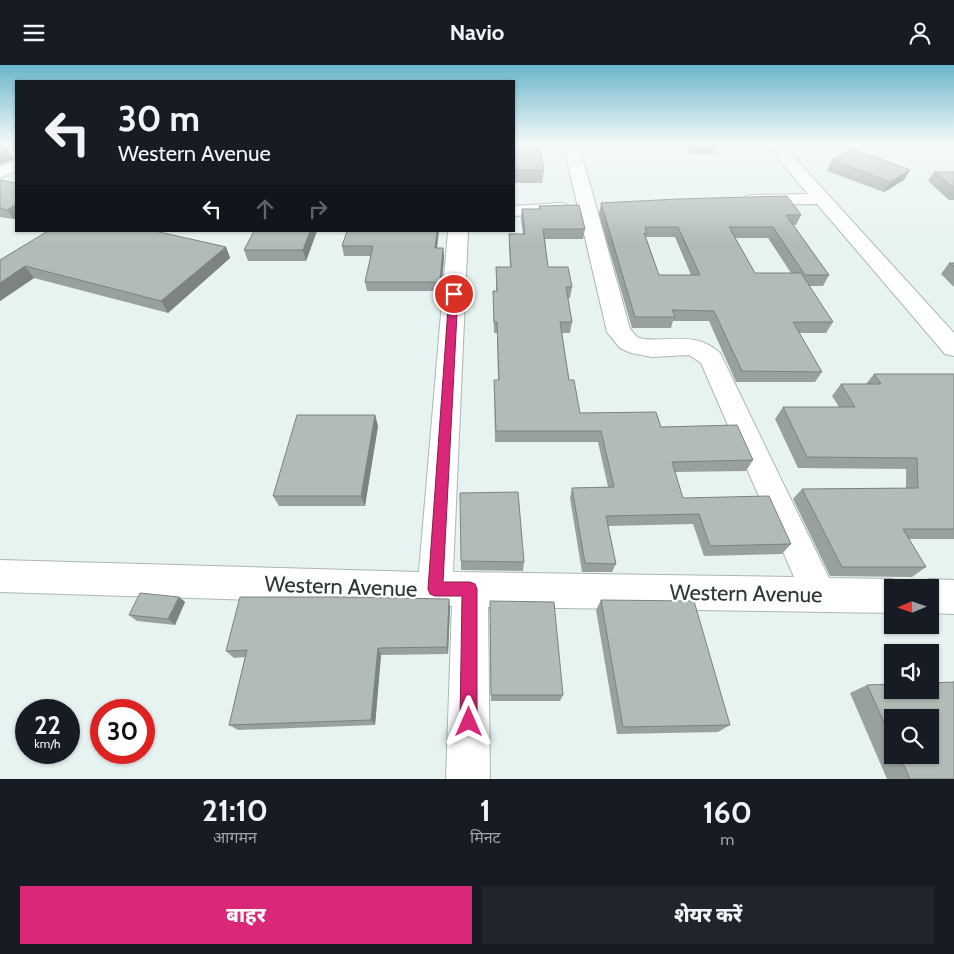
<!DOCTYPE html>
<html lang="hi">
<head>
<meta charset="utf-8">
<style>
  body { margin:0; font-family:Cabin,"Noto Sans Devanagari",sans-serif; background:#20242c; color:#f1f3f6; height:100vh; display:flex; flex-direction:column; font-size:19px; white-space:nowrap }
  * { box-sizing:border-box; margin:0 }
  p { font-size:16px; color:#9ea1a6 }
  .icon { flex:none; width:28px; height:28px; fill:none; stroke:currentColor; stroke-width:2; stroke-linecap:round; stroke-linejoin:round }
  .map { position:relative; height:714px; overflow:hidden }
  .drawer { display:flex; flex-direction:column; background:#171b24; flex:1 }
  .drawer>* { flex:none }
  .hud { position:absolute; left:15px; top:15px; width:500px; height:152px; border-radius:0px; box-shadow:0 1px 4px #0004; background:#171b24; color:#f1f3f6; overflow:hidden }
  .needle { width:32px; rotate:268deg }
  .fabs { position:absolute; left:884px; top:514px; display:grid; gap:10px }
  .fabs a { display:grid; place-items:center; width:55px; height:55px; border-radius:0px; background:#171b24; box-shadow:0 1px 4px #0004; font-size:25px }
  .speed { position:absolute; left:15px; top:634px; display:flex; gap:10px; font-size:25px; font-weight:700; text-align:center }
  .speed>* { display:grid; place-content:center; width:65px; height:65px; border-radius:50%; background:#171b24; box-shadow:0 1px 4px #0004; line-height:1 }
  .speed small { font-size:12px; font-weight:400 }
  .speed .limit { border:8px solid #d22; background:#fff; color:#111 }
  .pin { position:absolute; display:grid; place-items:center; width:42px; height:42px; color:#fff; margin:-21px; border:2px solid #fff; border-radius:50%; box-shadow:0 1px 5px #0007 }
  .me { position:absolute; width:55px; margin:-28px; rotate:0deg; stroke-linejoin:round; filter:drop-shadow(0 0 4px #0008) }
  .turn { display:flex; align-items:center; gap:18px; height:105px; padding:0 20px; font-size:22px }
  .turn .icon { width:65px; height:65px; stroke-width:2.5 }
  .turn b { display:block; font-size:35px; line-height:42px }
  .lanes { display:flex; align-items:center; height:48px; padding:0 20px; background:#0003; justify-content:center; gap:25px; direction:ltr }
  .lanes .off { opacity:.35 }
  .eta { display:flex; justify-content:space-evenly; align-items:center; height:85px; text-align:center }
  .eta b { font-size:30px; font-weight:800; line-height:35px }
  .primary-button { display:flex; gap:10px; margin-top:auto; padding:10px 20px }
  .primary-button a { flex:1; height:58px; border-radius:0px; background:#db2777; color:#fff; font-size:20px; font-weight:800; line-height:58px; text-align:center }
  .primary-button a+a { background:#20242c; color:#f1f3f6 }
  header { display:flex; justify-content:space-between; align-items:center; height:65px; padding:0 20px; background:#171b24; font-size:22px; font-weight:800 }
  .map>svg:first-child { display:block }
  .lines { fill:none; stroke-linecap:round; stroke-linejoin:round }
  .minor-casing { stroke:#acb7b4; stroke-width:2 }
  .minor { fill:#fff; fill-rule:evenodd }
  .wall { fill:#98a19e; fill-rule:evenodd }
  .shaded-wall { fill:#7c8381 }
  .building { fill:#b1bbb8; stroke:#7c8381; fill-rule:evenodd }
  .route { fill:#db2777; stroke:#8e194d }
  .labels { text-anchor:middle; stroke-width:4.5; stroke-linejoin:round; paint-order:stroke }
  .near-street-label { font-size:22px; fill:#313534; stroke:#f8fffd }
</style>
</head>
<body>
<header><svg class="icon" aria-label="menu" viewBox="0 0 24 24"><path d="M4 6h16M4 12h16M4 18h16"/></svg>Navio<svg class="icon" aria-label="person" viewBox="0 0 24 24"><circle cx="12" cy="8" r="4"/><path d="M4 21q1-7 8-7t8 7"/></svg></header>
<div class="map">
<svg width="954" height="714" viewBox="0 0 954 714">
  <rect width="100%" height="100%" fill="#e7f3f0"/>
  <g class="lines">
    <g class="minor-casing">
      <path id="minor" d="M766 79H782L954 268V291L945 289 817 139 752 140 746 139 743 135 746 131 752 130 808 129Z
        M573 82 579 84 581 87 630 264 637 272 643 274C673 277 695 266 720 288L829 513 892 514 904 519 906 522H892V548L488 542 490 714H446L452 541 0 527V495L419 507 448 166H468L453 507 794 512 701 298 689 290 652 292 631 288 620 283 607 267 565 87 567 84Z
        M16 95V106L0 113V102Z
        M560 138 566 139 569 143 566 147 514 151V141Z
        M930 514 954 515V549L930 548V522H916L918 519Z"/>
    </g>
    <use href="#minor" class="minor"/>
  </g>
  <path class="wall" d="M514 79 544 105 542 118H514Z
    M685 79H715L718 82 715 89H691Z
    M832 95 904 115 884 127 827 106Z
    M934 107H954V135H949L928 116Z
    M0 115 14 154 0 152Z
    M601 138 801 150 796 160H793L829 210 823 221H809L833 257 826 268H799L822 307 815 317H736L709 256H673L671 263H632L599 149ZM646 172H675L691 210H659ZM735 173H768L791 208H755Z
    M539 141 585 164 583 174H545L548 202 572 222 570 233H568L572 257 570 268H562L569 315 580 348 661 362 753 395 746 406 675 407 683 433 791 479 782 489 704 491 693 459 608 461 616 499 612 507H582L570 433 572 423 608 422 598 377H495L494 315H498L497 268H494L493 237V226H496V202H510L509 179V169H523L521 154 522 144H539Z
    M317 166 306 196H248L244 185Z
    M347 166 437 183H443L444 192 441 226H367L365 217 371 191H344L342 181Z
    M226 182 230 193 168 248 34 213 0 236V195Z
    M949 198H954V222L941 209Z
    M874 309H954V474H909L926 502 912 512 830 511 793 434 802 424 906 423V404L798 403 775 354 783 342H839L832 331 841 319H866Z
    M375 350 378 361 365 441H279L273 431Z
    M461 496 524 497 523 506 461 505Z
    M179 532 185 537 175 560 137 556 129 550Z
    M449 534 450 543 448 589 381 590 375 660 238 665 229 660 245 592 234 593 226 586Z
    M601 535 730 660 718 667 617 669 596 545Z
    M490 536 563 630 560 636H491Z
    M867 620 954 714H887L850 628ZM892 652 930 690H892Z"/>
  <path class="shaded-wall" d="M8 85 14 94 0 100V88Z
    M910 105 904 115 884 127 890 117Z
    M16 139V153L14 154 7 145Z
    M310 166H317L306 196 303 185Z
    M437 166H439L436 192 435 183Z
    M226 182 230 193 168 248 161 236Z
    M443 183 444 192 441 226 440 217Z
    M25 201 34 213 0 236V218Z
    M375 350 378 361 365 441 361 431Z
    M179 532 185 537 175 560 168 554Z
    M449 534 450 543 448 589 447 582Z
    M378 583 381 590 375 660 371 655Z"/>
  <path class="building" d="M514 79H539L544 105H514Z
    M691 79H715L718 82H693Z
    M0 83 8 85 0 88Z
    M853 84 910 105 890 117 832 95Z
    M934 107H954V123Z
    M0 115 16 118V139L7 145 0 143Z
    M787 131 801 150H786L829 210H805L773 162H729L755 208H801L833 257H793L822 307 742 306 714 246 672 245 675 252H635L601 138 678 134ZM645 162H678L700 210H659L644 168 647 169Z
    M579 140 585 164H543L548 202H568L572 222H566L572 257H560L569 315H574L580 348 656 347 661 362 737 360 753 395 672 397 683 433 769 431 791 479 710 481 699 449 606 451 616 499 585 498 572 423 614 422 601 366H496L494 315H499L497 257H494L493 226H497L496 202H511L509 169H525L522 144H540L539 141Z
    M48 166H155L226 182 161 236 25 201 0 218V195Z
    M254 166H310L303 185H244Z
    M347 166H437L435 183H443L440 217H365L373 181H342Z
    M949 198H954V202Z
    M874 309H954V464H903L926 502H842L802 424 918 423 917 393 807 392 783 342H855L841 319H881Z
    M297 350H375L361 431H273Z
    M518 427 524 497 461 496 460 428Z
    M140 528 179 532 168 554 129 550Z
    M240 532H344L449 534 447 582 378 583 371 655 229 660 247 585 226 586Z
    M601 535 694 536 730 660 623 662Z
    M490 536 554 537 563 630H491Z
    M954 617V714H910L899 690H930V652H892V675L867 620 892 619V625H930V618Z"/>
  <linearGradient id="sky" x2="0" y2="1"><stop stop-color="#6bb4cb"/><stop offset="0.44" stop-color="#f4faf8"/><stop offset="1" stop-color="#f4faf8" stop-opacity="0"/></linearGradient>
  <rect width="954" height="178" fill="url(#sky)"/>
  <path class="route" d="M454 226 458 229 443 517H470L475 519 477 524V657L475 663 469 665 463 663 460 657 462 531H435L430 529 428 524 449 229Z"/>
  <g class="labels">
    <g class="near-street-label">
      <text transform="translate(341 521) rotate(2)" y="8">Western Avenue</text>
      <text transform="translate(746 528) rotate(1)" y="8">Western Avenue</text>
    </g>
  </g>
</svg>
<div class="fabs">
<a><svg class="needle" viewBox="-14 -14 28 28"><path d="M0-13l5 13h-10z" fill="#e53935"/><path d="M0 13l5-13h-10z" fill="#9ea1a6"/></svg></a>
<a><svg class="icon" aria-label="sound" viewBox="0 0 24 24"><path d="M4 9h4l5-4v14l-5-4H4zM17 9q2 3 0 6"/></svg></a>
<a><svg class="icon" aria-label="search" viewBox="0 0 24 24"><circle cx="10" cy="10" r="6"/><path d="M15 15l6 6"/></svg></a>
</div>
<div class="speed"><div>22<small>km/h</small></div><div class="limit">30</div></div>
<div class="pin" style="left:454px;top:229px;background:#d93025"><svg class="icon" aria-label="arrive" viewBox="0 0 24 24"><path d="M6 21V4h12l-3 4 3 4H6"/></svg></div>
<svg class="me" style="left:469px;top:657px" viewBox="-20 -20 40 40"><path d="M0-17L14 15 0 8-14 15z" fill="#db2777" stroke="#fff" stroke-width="4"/></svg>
<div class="hud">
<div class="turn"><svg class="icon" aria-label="left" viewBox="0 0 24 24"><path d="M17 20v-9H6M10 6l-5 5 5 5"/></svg><div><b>30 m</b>Western Avenue</div></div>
<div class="lanes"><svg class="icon" aria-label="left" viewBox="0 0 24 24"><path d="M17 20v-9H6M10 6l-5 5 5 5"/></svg><svg class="icon off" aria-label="ahead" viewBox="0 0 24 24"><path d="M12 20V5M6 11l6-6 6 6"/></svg><svg class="icon off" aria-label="right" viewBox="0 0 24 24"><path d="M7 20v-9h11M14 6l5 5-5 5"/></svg></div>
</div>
</div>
<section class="drawer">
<div class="eta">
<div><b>21:10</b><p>आगमन</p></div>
<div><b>1</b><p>मिनट</p></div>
<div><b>160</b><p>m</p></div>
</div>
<div class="primary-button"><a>बाहर</a><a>शेयर करें</a></div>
</section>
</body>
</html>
